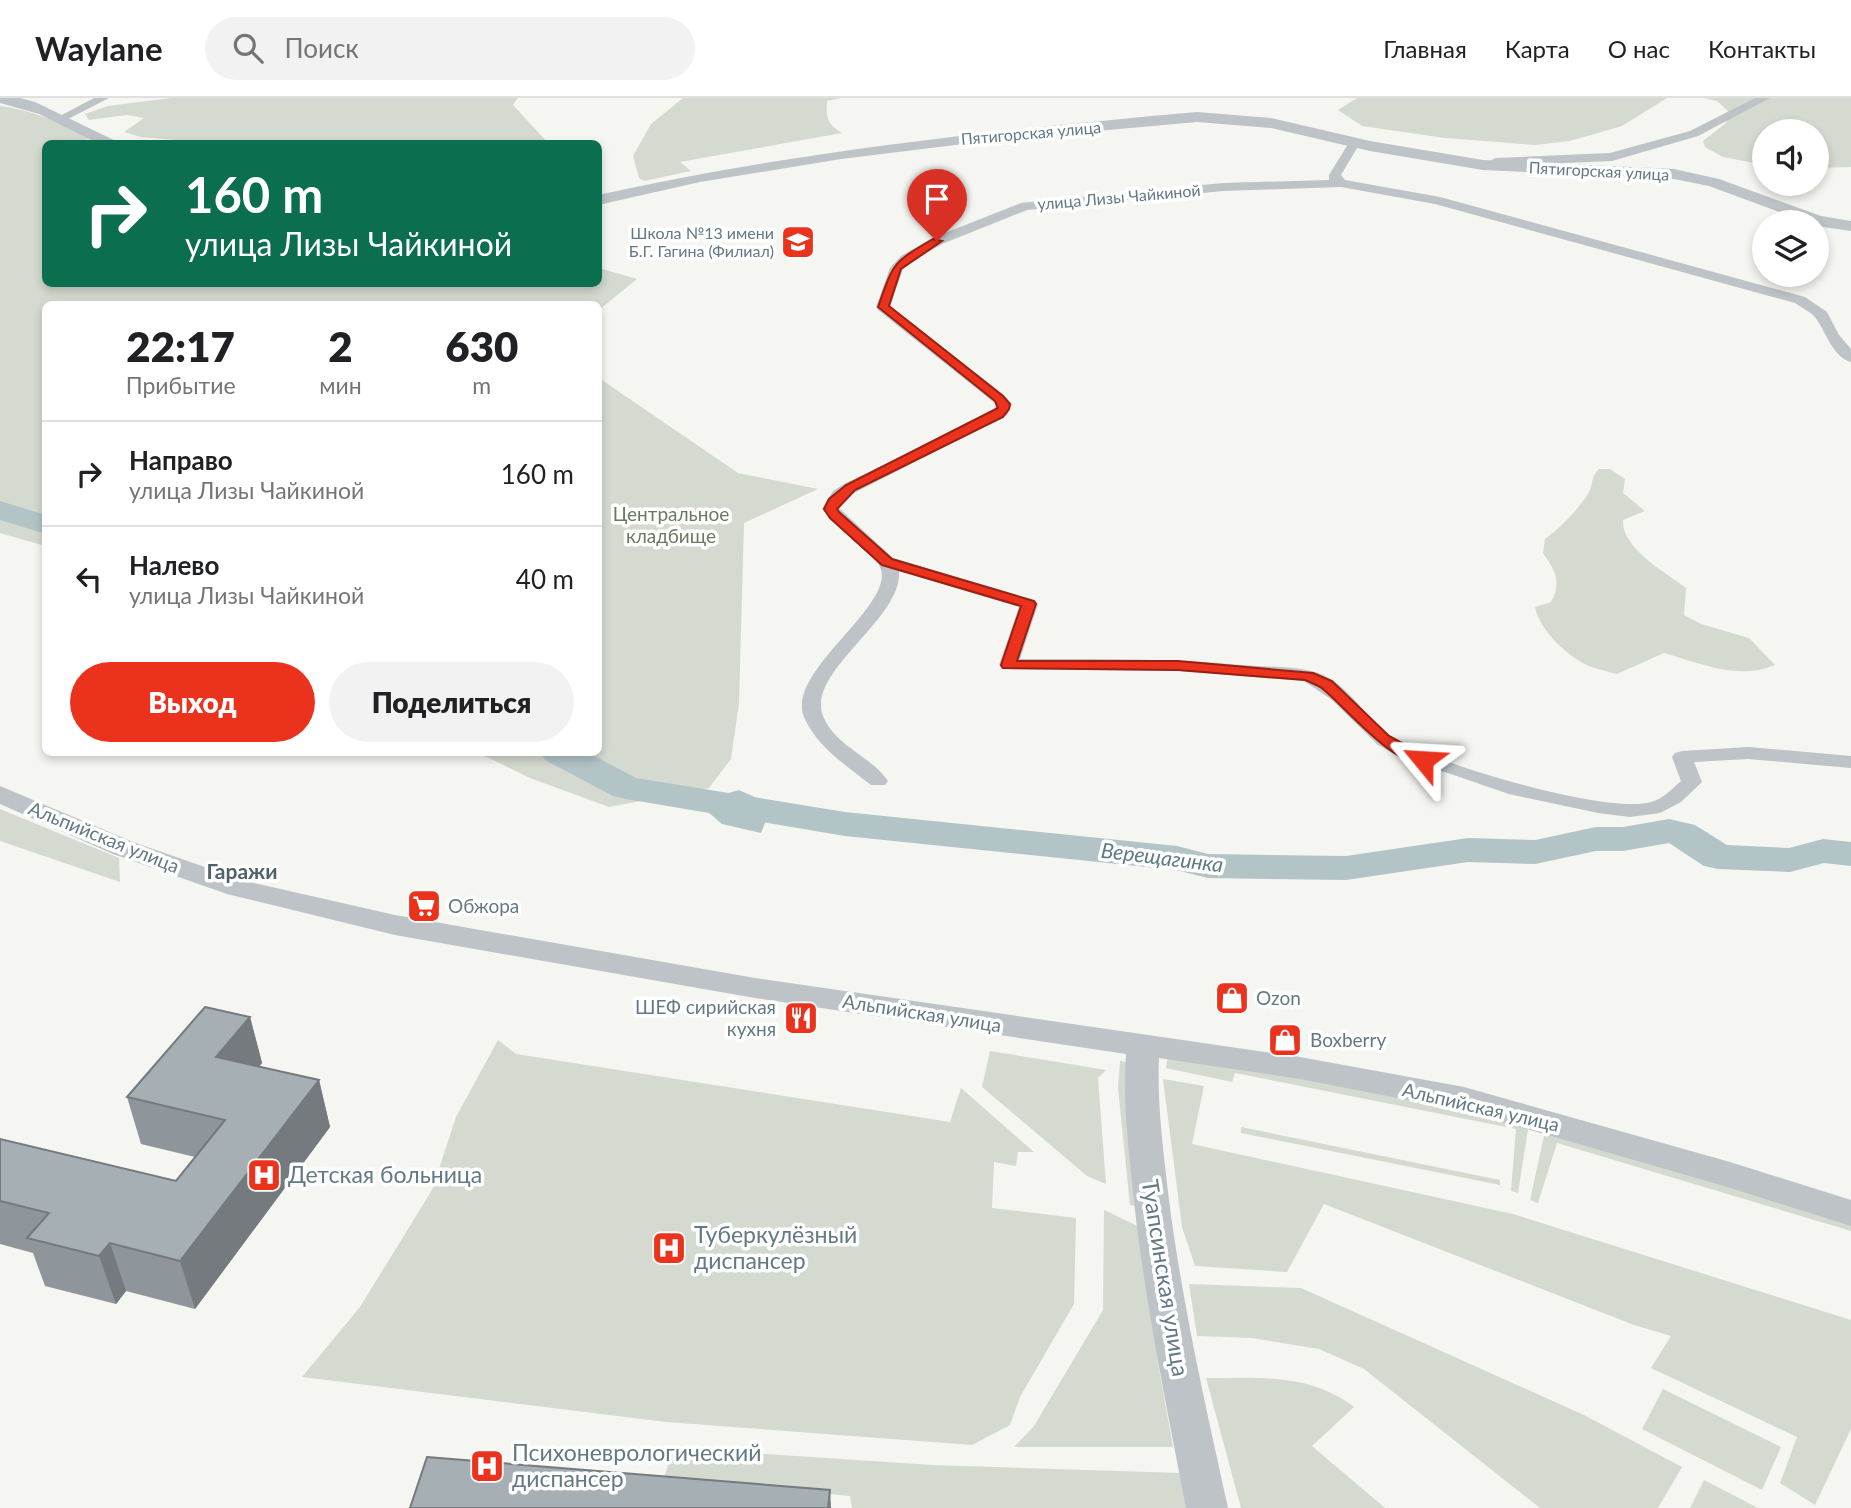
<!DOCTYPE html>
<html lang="ru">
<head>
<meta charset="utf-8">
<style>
  body { margin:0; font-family:Lato,sans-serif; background:#f2f2f2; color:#202124; height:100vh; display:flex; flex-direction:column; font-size:26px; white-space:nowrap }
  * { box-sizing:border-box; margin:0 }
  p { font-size:23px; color:#757577 }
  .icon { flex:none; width:38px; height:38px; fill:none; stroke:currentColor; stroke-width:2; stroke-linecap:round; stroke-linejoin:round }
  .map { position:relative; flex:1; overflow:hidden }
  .details { position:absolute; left:42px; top:203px; width:560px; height:455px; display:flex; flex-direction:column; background:#fff; border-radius:10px; box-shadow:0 4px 10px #0003 }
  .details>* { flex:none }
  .hud { position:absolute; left:42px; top:42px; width:560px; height:147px; border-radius:10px; box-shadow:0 4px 10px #0003; background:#0b6e4f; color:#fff; overflow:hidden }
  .fabs { position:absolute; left:1752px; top:21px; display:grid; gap:14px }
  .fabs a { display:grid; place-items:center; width:77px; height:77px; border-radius:50%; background:#fff; box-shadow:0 4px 10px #0003; font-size:35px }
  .pin { position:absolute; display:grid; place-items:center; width:60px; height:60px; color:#fff; margin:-72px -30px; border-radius:50% 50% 50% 0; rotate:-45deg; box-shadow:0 0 7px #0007 }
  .pin .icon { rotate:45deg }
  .me { position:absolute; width:77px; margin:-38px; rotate:297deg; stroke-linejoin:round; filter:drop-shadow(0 0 5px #0008) }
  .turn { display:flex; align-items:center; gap:24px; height:147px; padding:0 28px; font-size:32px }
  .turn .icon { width:91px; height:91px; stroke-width:2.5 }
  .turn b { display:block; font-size:49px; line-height:60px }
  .eta { display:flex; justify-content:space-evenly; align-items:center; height:119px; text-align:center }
  .eta b { font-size:42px; font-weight:800; line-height:49px }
  .cta { display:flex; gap:14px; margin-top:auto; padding:14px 28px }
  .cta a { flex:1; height:80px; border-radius:42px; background:#eb321c; color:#fff; font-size:28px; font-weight:800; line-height:80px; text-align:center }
  .cta a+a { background:#f2f2f2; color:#202124 }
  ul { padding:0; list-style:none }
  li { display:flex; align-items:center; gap:21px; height:105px; padding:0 28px; border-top:2px solid #e0e0e0 }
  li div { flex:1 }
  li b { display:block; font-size:26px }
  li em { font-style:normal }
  header { display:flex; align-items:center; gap:42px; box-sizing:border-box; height:98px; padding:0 35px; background:#fff; border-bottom:2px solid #e0e0e0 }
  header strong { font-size:33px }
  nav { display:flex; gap:38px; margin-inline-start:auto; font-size:24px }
  .search { width:490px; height:63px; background:#f2f2f2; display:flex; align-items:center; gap:18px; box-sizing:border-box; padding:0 24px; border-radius:38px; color:#757577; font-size:26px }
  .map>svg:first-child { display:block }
  .green { fill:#d5dad0 }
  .water { fill:#b3c4c6 }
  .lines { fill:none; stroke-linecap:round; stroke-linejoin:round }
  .river { fill:#b3c4c6; fill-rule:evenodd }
  .minor { fill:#bdc3c6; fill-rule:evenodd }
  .tertiary { fill:#bdc3c6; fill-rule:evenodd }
  .wall { fill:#8e969b }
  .shaded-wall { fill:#747a7e }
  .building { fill:#a5afb4; stroke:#747a7e; stroke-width:2 }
  .route { fill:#eb321c; stroke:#992012; stroke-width:2 }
  .labels { text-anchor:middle; stroke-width:7; stroke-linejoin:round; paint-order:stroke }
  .far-street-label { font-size:16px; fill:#637984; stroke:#fff }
  .far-poi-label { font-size:16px; fill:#637984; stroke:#fff; text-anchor:end }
  .park-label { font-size:19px; fill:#6a7a62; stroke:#fff }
  .street-label { font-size:19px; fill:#637984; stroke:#fff }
  .poi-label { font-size:19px; fill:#637984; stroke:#fff; text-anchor:start }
  .water-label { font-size:21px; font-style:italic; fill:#5e7b81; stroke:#fff }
  .neighbourhood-label { font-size:21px; font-weight:bold; fill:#516168; stroke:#fff }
  .near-poi-label { font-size:23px; fill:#637984; stroke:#fff; text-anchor:start }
  .near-street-label { font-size:23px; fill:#637984; stroke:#fff }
</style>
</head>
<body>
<header>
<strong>Waylane</strong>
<div class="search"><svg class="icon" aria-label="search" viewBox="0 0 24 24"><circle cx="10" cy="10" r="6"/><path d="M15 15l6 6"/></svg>Поиск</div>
<nav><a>Главная</a><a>Карта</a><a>О нас</a><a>Контакты</a></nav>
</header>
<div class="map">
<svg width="1851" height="1410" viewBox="0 0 1851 1410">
  <rect width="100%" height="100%" fill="#f5f5f1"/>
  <path class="green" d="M171 0H518L513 7 548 45 224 46 141 39 124 34 144 20 127 17 89 22 85 16 108 8Z
    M683 0H841L827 3C826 20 827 26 842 35L680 64 691 73 644 83 639 80 633 58 651 26Z
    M1357 0H1667L1622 28 1570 43 1535 47 1445 40 1362 28 1338 12Z
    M1704 0H1851V69L1817 70 1816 33H1764V67L1723 59 1705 49 1703 43 1726 25 1730 15 1717 3Z
    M0 8C30 12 64 24 89 41L68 45 46 46V186H598L599 170 637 181 599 212 598 206H46L45 448 0 435Z
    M599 280 738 375 818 391 744 425 739 605 731 661 709 690 609 709 530 680 479 655 598 654Z
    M1599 371H1610L1625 381 1623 395 1645 413 1623 422C1621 450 1666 475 1686 490L1684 517 1701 526 1749 540 1775 567C1738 583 1700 565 1664 555L1617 576C1606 573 1594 571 1585 566 1565 556 1539 531 1535 509L1551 504C1562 484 1555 472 1543 455L1545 441C1561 429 1577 413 1588 396 1594 386 1590 379 1599 371Z
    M0 711 119 760 120 784 0 743Z
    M498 942 516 956 950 1024 961 990 1034 1054H1018L1016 1068 994 1064 992 1110 1076 1120 1074 1206 1020 1299 1010 1327 972 1347 666 1324 302 1279 360 1209 432 1092 456 1019Z
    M990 953 1106 972 1098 980 1106 1086 1087 1078 982 989Z
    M1168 957 1287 974 1529 1025 1518 1095 1511 1093 1516 1031 1235 975 1232 984 1166 970Z
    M1120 963 1134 965 1143 1109 1130 1107 1118 990Z
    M1163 981 1204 988 1192 1046 1513 1116 1851 1222V1331L1815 1407 1780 1385 1797 1339 1651 1270 1671 1238 1634 1227 1324 1106 1287 1174 1195 1168 1182 1129Z
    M1241 1029 1500 1082V1087L1241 1035Z
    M1546 1029 1851 1121V1133L1557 1045 1538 1105 1530 1102Z
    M1104 1112 1142 1130 1158 1265 1173 1349H1014L1034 1328 1103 1212Z
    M1189 1186 1301 1190 1584 1317 1682 1369 1658 1410H1540L1364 1271 1319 1251 1252 1240 1197 1238Z
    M1206 1280C1258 1280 1310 1275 1354 1309L1312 1348 1385 1410H1241Z
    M1663 1291 1781 1349 1762 1392 1642 1331Z
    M673 1350 932 1367 1180 1375 1189 1410H852L850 1398 664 1380Z
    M1704 1382 1758 1410H1690Z"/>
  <path class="water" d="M739 692 772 707 761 735 722 726 707 713 718 698Z"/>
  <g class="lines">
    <path class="river" d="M0 403 46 417V436L0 422Z
      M540 654H587L636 680 845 714 1177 748 1208 756 1346 758 1468 740 1535 742 1596 729H1623L1669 721 1695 727 1727 747 1789 750 1823 741 1851 744V768L1824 765 1790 774 1718 771 1704 768 1669 745 1623 753H1596L1535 766 1468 764 1346 782 1208 780 1176 772 845 738 626 701 613 698 545 662Z"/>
    <path class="minor" d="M94 0H109L66 22 56 20Z
      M1755 0H1770L1698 38 1612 63 1495 68 1489 64 1495 60 1610 55 1690 33Z
      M1354 41 1360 45 1341 77 1345 82 1440 99 1805 199 1827 214 1839 237 1851 251V264C1834 260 1826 235 1817 222 1813 215 1802 210 1795 205L1435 106 1341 89 1223 93 1027 112 942 146 911 164 903 171 890 208 1004 297 1012 306 1007 317 856 394 845 400 839 410 893 460 1035 502 1038 506 1020 561C1095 561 1168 560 1242 567 1265 569 1289 568 1311 573 1347 581 1364 620 1392 639 1431 665 1608 717 1651 704 1663 701 1673 690 1681 683L1672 659 1675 655 1682 653 1748 649 1851 658V670L1748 661 1694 664 1702 684 1681 704 1660 715 1630 719 1598 715 1509 696 1398 658 1378 647 1332 602 1304 583 1178 573 1002 571 999 567 1019 509 899 473C903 521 806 573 823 618 835 648 871 658 888 683L885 687H871C847 668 816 648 804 619 785 572 901 505 879 467 869 448 836 430 822 411L833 393 844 386 993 314 996 306 878 212 876 209 890 170 901 158 932 140 1021 105 1223 85 1329 82V77L1350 43Z"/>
    <path class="tertiary" d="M0 0H20L35 4 122 46H99L39 16 0 5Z
      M1197 14 1271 20 1370 43 1483 62 1674 71 1719 81 1821 118 1851 123V133L1816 128V124H1806L1709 88 1674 81 1483 72 1370 53 1271 30 1197 24 996 42 841 61 700 84 598 107V97C796 53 996 32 1197 14Z
      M0 688 133 744 245 783 395 817 755 880 1300 959 1464 989 1730 1064 1851 1102V1128L1724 1088 1464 1013 1300 981 1159 960C1157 1006 1163 1049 1168 1094 1181 1200 1205 1305 1228 1410H1186C1166 1305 1144 1200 1133 1094 1128 1046 1123 1004 1126 956L755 900 395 837 227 796 113 756 0 706Z"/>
  </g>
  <path class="wall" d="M250 919 262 965 259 969 319 982 330 1029 195 1211 126 1193 116 1206 45 1188 33 1155 0 1146V1041L176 1083 195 1059 141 1046 127 999Z"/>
  <path class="shaded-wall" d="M250 919 262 965 229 1006 216 959Z
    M319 982 330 1029 195 1211 180 1163Z
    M110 1145 126 1193 116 1206 99 1158Z
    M830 1392 831 1410H828Z"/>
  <path class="building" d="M205 909 250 919 216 959 319 982 180 1163 110 1145 99 1158 27 1140 49 1115 0 1103V1041L176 1083 225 1022 127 999Z
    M427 1359 830 1392 828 1410H410Z"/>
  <path class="route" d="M933 141 942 143 901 171 889 208 1003 298 1010 306 1009 311 1003 319 855 392 837 411 839 414 892 461 1034 503 1036 506 1017 563H1178L1313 575 1332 583 1389 638 1428 659 1430 662 1428 666C1398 673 1346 610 1324 592 1319 587 1311 585 1305 582L1178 572 1003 570 1001 567 1021 508 882 467 830 420 824 411 829 401 846 387 998 310 995 303 878 209C894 164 892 165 933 141Z"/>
  <defs>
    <g id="school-square" transform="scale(1.75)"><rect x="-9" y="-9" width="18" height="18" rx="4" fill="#eb321c" stroke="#fff"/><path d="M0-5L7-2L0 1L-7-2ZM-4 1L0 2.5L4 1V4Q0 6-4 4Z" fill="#fff"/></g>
    <g id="supermarket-square" transform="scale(1.75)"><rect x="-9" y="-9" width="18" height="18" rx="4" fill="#eb321c" stroke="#fff"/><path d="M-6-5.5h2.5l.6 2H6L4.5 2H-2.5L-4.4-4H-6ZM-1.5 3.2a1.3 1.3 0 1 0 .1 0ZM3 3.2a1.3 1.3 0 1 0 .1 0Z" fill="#fff"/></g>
    <g id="shop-square" transform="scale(1.75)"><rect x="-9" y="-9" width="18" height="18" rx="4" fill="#eb321c" stroke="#fff"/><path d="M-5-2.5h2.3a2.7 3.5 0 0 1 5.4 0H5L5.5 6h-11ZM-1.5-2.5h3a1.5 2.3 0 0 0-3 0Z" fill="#fff"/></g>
    <g id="restaurant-square" transform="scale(1.75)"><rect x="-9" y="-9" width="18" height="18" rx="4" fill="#eb321c" stroke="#fff"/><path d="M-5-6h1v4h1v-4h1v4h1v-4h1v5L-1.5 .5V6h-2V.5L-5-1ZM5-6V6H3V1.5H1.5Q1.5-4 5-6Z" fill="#fff"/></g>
    <g id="hospital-square" transform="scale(1.75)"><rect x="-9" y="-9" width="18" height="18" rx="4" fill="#eb321c" stroke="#fff"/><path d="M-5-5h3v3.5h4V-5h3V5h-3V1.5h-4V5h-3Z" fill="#fff"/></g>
  </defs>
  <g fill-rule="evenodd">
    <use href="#school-square" x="798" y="144"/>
    <use href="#supermarket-square" x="424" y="808"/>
    <use href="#shop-square" x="1232" y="900"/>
    <use href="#restaurant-square" x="801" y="920"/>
    <use href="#shop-square" x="1285" y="942"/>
    <use href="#hospital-square" x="264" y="1077"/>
    <use href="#hospital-square" x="669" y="1150"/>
    <use href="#hospital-square" x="487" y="1368"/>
  </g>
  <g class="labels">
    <g class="far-street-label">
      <text transform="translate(1031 35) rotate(-5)" y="6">Пятигорская улица</text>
      <text transform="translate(1599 73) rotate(3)" y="6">Пятигорская улица</text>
      <text transform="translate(1119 99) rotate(-5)" y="6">улица Лизы Чайкиной</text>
    </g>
    <g class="far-poi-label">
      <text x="774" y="141">Школа №13 имени<tspan x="774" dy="18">Б.Г. Гагина (Филиал)</tspan></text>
    </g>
    <g class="park-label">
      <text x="671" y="423">Центральное<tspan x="671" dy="22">кладбище</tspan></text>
    </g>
    <g class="street-label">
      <text transform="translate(104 739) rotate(22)" y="7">Альпийская улица</text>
      <text transform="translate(922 915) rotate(9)" y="7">Альпийская улица</text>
      <text transform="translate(1481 1009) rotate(13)" y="7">Альпийская улица</text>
    </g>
    <g class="poi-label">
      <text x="448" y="815">Обжора</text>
      <text x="1256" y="907">Ozon</text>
      <text x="776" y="916" text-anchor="end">ШЕФ сирийская<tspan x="776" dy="22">кухня</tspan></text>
      <text x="1310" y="949">Boxberry</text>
    </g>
    <g class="water-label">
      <text transform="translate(1162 760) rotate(7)" y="7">Верещагинка</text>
    </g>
    <g class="neighbourhood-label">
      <text x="242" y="781">Гаражи</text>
    </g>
    <g class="near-poi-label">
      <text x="288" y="1085">Детская больница</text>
      <text x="694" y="1145">Туберкулёзный<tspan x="694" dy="26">диспансер</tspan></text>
      <text x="512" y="1363">Психоневрологический<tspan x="512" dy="26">диспансер</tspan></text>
    </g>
    <g class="near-street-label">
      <text transform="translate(1165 1180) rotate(81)" y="8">Туапсинская улица</text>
    </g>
  </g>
</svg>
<div class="fabs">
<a><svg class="icon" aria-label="sound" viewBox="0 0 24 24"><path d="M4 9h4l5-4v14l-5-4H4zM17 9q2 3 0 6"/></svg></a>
<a><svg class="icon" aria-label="layers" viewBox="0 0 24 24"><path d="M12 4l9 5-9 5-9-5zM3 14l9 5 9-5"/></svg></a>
</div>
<div class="pin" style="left:937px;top:143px;background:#d93025"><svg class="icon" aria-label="arrive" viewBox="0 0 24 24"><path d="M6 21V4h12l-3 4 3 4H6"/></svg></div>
<svg class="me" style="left:1423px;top:662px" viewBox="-20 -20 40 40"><path d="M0-17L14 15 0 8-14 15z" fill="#eb321c" stroke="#fff" stroke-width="4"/></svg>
<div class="hud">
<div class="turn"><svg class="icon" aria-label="right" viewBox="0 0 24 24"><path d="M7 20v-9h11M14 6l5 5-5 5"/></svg><div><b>160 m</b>улица Лизы Чайкиной</div></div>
</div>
<section class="details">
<div class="eta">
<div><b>22:17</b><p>Прибытие</p></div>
<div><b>2</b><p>мин</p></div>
<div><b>630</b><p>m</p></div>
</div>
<ul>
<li><svg class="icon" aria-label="right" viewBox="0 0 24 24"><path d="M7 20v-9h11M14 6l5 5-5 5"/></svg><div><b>Направо</b><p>улица Лизы Чайкиной</p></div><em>160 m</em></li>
<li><svg class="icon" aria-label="left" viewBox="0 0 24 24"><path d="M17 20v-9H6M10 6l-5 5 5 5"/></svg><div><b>Налево</b><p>улица Лизы Чайкиной</p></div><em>40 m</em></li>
</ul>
<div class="cta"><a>Выход</a><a>Поделиться</a></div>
</section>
</div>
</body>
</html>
